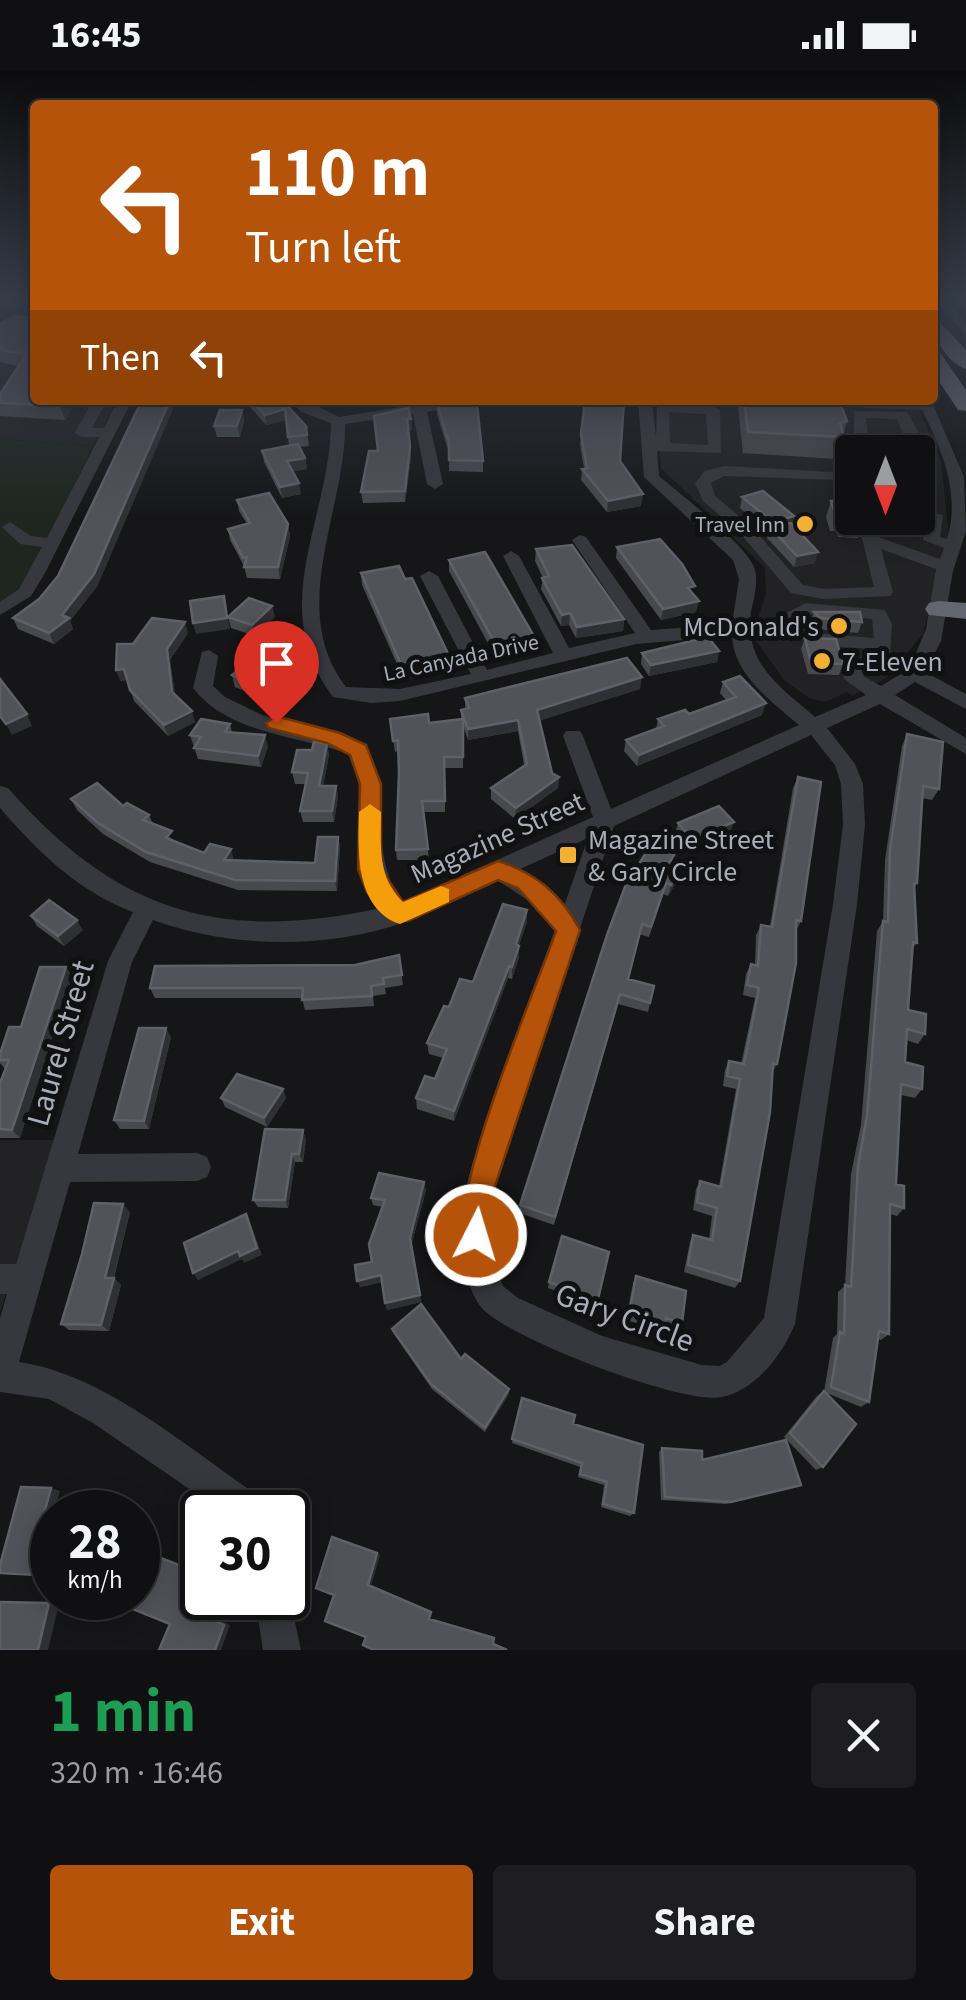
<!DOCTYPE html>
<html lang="en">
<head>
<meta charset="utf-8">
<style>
  body { margin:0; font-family:"Source Sans 3",sans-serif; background:#1e1e20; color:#f1f3f6; height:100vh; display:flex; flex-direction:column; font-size:38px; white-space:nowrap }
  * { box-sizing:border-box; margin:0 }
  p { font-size:32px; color:#9c9d9f }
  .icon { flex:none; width:55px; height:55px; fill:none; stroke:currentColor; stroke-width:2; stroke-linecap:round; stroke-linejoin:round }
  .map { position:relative; height:1580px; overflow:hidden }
  .side { display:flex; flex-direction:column; background:#101012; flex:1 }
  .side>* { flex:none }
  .top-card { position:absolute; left:30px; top:30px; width:908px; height:305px; border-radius:10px; box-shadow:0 5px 25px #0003,0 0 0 2px #303032; background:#b45309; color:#fff; overflow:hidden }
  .needle { width:65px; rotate:180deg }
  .fabs { position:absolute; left:835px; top:365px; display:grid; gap:20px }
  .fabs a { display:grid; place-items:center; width:100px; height:100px; border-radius:10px; background:#101012; box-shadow:0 5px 25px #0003,0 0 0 2px #303032; font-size:50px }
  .speed { position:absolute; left:30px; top:1420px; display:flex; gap:20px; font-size:50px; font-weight:700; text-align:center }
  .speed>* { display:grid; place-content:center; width:130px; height:130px; border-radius:50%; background:#101012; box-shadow:0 5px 25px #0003,0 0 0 2px #303032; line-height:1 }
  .speed small { font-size:25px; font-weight:400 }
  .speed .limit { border:5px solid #111; border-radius:15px; background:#fff; color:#111 }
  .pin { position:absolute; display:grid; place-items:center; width:85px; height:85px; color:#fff; margin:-102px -42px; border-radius:50% 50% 50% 0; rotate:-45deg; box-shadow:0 0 10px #0007 }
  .pin .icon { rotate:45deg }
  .me { position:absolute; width:110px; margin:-55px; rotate:5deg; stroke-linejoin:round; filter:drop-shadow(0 0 8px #0008) }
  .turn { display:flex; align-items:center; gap:35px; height:210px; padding:0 50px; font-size:45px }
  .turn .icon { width:130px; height:130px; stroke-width:2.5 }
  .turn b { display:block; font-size:70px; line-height:85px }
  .then { display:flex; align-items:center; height:95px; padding:0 50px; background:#0003; gap:20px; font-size:38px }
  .round { display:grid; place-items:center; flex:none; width:105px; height:105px; border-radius:10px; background:#1e1e20 }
  .head { display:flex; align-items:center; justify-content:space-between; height:170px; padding:0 50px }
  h1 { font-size:60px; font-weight:700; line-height:75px; color:#1e9e55 }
  .button { display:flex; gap:20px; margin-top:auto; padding:20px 50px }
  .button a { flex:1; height:115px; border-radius:10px; background:#b45309; color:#fff; font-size:40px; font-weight:700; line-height:115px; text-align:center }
  .button a+a { background:#1e1e20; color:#f1f3f6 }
  .status { display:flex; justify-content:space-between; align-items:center; height:70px; padding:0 50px; background:#101012; direction:ltr }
  .status svg { height:28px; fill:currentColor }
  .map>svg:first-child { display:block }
  .built { fill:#222225; fill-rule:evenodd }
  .green { fill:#1e261f }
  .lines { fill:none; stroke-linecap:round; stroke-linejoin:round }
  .minor { fill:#37383d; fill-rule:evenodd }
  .highway { fill:#63666e; fill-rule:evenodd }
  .wall { fill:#47494d }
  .shaded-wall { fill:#2f3033 }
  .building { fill:#525359; stroke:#5f6168; stroke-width:2.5 }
  .route { fill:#b45309; stroke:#753606; stroke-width:2.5 }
  .slow { fill:#f59e0b }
  .poi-dot { fill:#f2b134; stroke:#111113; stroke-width:4 }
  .labels { text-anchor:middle; stroke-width:10; stroke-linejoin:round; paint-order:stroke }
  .far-poi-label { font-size:22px; fill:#a8adb8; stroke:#111113; text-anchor:end }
  .far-street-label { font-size:22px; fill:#a8adb8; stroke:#111113 }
  .poi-label { font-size:28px; fill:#a8adb8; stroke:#111113; text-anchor:start }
  .street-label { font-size:28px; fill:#a8adb8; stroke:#111113 }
  .near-street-label { font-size:32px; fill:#a8adb8; stroke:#111113 }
</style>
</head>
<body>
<div class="status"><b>16:45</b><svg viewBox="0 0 49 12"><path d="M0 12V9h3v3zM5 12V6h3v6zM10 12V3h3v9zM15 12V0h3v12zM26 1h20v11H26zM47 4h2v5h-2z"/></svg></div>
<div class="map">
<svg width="966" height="1580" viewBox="0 0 966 1580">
  <rect width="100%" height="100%" fill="#161618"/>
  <path class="built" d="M0 250H9L35 330H118L93 376 0 369Z
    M657 330H915L941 391 949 465 923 564 886 608 852 626 847 622 825 632 809 628 785 611 752 566 766 523 765 498 661 398ZM852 382H918V448H852Z
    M0 1070H55L0 1243Z"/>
  <path class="green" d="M0 369 93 376 26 515 0 534Z"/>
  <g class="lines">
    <path class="minor" d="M933 228H945L966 253V265Z
      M93 330H107L92 358H104L118 330H132L45 503 31 526 0 545V532L19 519 42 477 20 474 2 457 10 452 31 466 47 468 99 367H82L75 363Z
      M290 330H305L339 347 419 334 491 330 427 342 443 414 435 419 427 414 413 344 345 354C346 440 286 539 346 617L400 619 471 604 420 506 429 501 438 506 487 600 553 583 503 486 511 481 519 486 569 578 635 563 572 470 580 465 586 467 651 560 732 554 739 509 733 490 644 407 638 330H652L656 367 657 334 713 336 720 340 721 383 657 381 659 406C680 424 745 474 754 497 759 511 754 528 751 542 744 594 780 617 815 647L866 625 843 608 852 590 871 585 872 579 812 575 784 560 786 543 806 533 885 540 892 554 890 586 911 595 926 559 936 499 881 479 893 522 890 526 824 529 791 523 739 462 703 431 695 413 705 401 724 396 850 403 852 417 841 410 724 406 711 413 715 426 751 456 803 515 824 519 874 517 857 448H873L878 467 940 489 944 478 923 470 929 442 943 445 940 467 947 469C961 425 942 379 922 340L766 334 759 330H931L964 407 966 461 953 501 941 571 925 602 966 624V639L915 612 895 625 966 668V684L880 634 827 658 855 694 863 714 865 755 857 834 795 1254C782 1285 756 1320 722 1327 685 1336 507 1268 482 1238 474 1229 469 1215 466 1204 447 1137 483 1067 505 1005 522 957 539 909 555 861L529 831 497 810C466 824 436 840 405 852 327 880 230 878 153 850L132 892 78 1084 197 1083 207 1087 211 1097 207 1107 197 1111 70 1112 19 1292C103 1304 184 1375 253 1422L263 1442H223L93 1353 49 1329 0 1322V1248L7 1224H0V1194H16L108 891 133 842C79 822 37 781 0 738V716L8 718C117 842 219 873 381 838 345 791 372 736 351 685 300 665 229 665 193 618L202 582 209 580 218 586 213 616 225 627 262 645 366 675C394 726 366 785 403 832L593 747 563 666 566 661H580L583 666 611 739 799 655C771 631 734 605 732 566L636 574 400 631 371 633 333 627C265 536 330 450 331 353L301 342ZM669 342 706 344 708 375 670 373ZM809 544 872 549 874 568 815 563 802 557 801 549ZM878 595 899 605 881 616 863 606 867 598ZM811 665 835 695 841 714 843 755 833 834 764 1248 727 1292 720 1296 702 1295 602 1266 518 1228 504 1217 496 1203 492 1174 494 1116 614 756ZM588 768 564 836 546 817 518 800Z
      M854 341 907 342 925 374V401L918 402V382H911L897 349 866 348 868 370 880 382H865L854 371Z
      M288 1519 301 1580H263L255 1528H288Z"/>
    <path class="highway" d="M932 244 966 280V299C945 292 932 265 932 244Z
      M932 279 939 281 966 320V341L958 340 932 301Z
      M939 531 966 533V549L929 545 925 539 929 533Z"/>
  </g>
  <path class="wall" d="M0 254 77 330 65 350 0 346V324L19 296 0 292Z
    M244 330H282L306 356 309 376 299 377 305 388 307 399 293 401 301 424 282 428 264 392 262 381 289 376 286 350 266 355Z
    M319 330H346V335L320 333Z
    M585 330 620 391 641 436 607 442 581 410 582 399 584 398 580 375Z
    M739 330H839L847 351 837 389 743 383 738 336Z
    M437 333 483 391V402L449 401V383L437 344Z
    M242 340 244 351 240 367H217L214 356Z
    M374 346 412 360H408L411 387 405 432 363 433 361 422 377 381Z
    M742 427 794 446 792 454 815 493 794 497 767 468 769 462 740 438Z
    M237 430 288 454 290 466 280 509 247 508 244 496 230 470 228 459 247 454 239 441Z
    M831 431 864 452 858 468 838 467 837 461H830L826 447Z
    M617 477 694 524 696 542 661 550 616 488Z
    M536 479 624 549 623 561 576 568 569 555 561 556 541 519 543 508 535 491Z
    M449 490 535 580 496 588 449 501Z
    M361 503 450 588V599L404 610 362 515Z
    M58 506 98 515 70 551 73 559 54 574 18 559 13 548 39 529Z
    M814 542 862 552 858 563 816 559 810 553Z
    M228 547H275L259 561 280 572V576H283L285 587 282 621 269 632 235 617 232 605 245 595 249 564 231 558Z
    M188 563 170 590 175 624 195 652 168 666 134 631 127 610 120 611 133 574Z
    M805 568 843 594 839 605 808 604 801 579Z
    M719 581 717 592 649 606 641 594 642 583Z
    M723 612 762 645 637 696 624 681 626 670 656 659 658 649 689 644 726 630 720 623Z
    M640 619 540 650 552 703 559 707 558 718 515 749 491 729V718L524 695 518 661 468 670 463 656V698H445V742H424L429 790H397L396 780 399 703 398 681 395 682 390 649 429 653 461 649V640L465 639V628Z
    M230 654 232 662 268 676 261 697 198 689 190 665Z
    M907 664 939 719 932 730 922 728 917 813 914 819 917 873 912 879 908 940 925 964 918 974 906 970 905 992 922 1019 915 1028 901 1025 896 1114 904 1138 897 1146 890 1144 889 1264 881 1270 878 1269 869 1332 861 1337 824 1322 833 1268 837 1264 838 1222 845 1216 851 1104 861 1055 877 861 883 851 885 790 902 676Z
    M327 674 329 685 323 716H336L338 727 334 752H303L300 741 305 714H295L292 702 312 680Z
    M798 707 801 851 796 861 777 994 772 1003 740 1211 735 1218 684 1202 690 1172 693 1165 709 1169 712 1146 693 1140 696 1119 700 1111 719 1116 736 1019 723 1016 725 1000 729 991 741 994 755 928 743 925 746 904 751 894 755 895 756 865 761 855 770 856 793 718Z
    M71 729 123 736 149 745 153 754 176 772 204 783 234 791 315 793 338 767 340 777 337 821 238 820 150 792 103 764 77 740Z
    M678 753 730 763 689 780 675 764Z
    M674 785 669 800 675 814 668 826 663 824 649 867 639 864 628 909 654 916 648 942 618 934 554 1155 519 1143 520 1135 607 865Z
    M527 840V852L519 875V887L512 909 508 908 454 1051 417 1039 416 1028 435 1009 443 988 429 984 427 973Z
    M31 846 83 860 64 876 37 856Z
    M399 885 403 915 385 918 386 924 373 926 374 936 305 940 302 928H155L150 918 355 895Z
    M66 897 72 907 20 1068H0V1013L5 999 0 993V984Z
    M171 967 149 1059H120L114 1050Z
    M283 1019 286 1028 267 1057 225 1037 221 1028Z
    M306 1069 303 1092H295L288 1138 258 1137 253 1130Z
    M426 1120 411 1176 421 1232 387 1240 382 1212 360 1217 372 1192 382 1137 373 1135 371 1128Z
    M130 1142 114 1208 121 1215 109 1261 69 1260 61 1254Z
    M636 1206 682 1253 678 1259 664 1255 661 1260 626 1250 633 1213Z
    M549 1212 598 1229 596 1235 548 1218Z
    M392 1259 461 1289 509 1319V1324L485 1362 432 1319 394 1264Z
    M824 1321 823 1397 816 1400 784 1367 817 1326Z
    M522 1328 573 1354 634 1443 630 1446 601 1437 604 1415 578 1407 580 1397 512 1373Z
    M662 1378 702 1390 801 1415 794 1418 726 1434 661 1430 659 1382Z"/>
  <path class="shaded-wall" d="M64 330H77L65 350 60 336Z
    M170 330H177L98 515 70 551 73 559 54 574 49 563 62 545Z
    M388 330H403V333L388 335Z
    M285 339 287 350 266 355 265 345Z
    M242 340 244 351 240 367 237 356Z
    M407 349H411L412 360H407Z
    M410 376 411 387 405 432V421Z
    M305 388 307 399 289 402 287 391Z
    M299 413 301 424 282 428 280 417Z
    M643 424 641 436 607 442 608 431Z
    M794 446 791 457 772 458 773 452Z
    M288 454 290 466 280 509 278 497Z
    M818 482 815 493 794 497 797 486Z
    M224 526 230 559 196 564 193 553Z
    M699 531 696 542 661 550 663 539Z
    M272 536 275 547 254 566 252 555Z
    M570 543 569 555 561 556 562 545Z
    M624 549 623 561 576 568 577 557Z
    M185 552 188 563 170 590 176 633 172 622 167 579Z
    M535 568V580L496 588 497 577Z
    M283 576 285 587 282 621 269 632 267 620Z
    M719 581 717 592 649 606 651 595Z
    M450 588V599L404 610 403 599Z
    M124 599 129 610 120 611 116 600Z
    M642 607 640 619 536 652 537 640Z
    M766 633 762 645 637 696 639 685Z
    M192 641 195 652 168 666 164 655Z
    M27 644 32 656 12 665 6 654Z
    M518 650V661L468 670V659Z
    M265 665 268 676 261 697 258 686Z
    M327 674 329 685 321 727 319 716Z
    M559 707 558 718 515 749 516 738Z
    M336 716 338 727 334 752 332 741Z
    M734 752 730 763 689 780 692 769Z
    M338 767 340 777 337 821 335 811Z
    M231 779 234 790 227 801 224 790Z
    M678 804 675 814 668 826 671 815Z
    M527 840V852L515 886 516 874Z
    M77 850 83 860 64 876 58 866Z
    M519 876V887L512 909V897Z
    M509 896 508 908 454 1051V1041Z
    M66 897 72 907 20 1068 12 1060Z
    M166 958 171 967 149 1059 144 1051Z
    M283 1019 286 1028 267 1057 264 1048Z
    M303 1060 306 1069 303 1092 299 1084Z
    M292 1084 295 1092 288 1138 285 1130Z
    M424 1112 426 1120 411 1176 410 1168Z
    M123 1134 130 1142 112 1214 105 1208Z
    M246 1144 250 1152 262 1185 244 1193 242 1189 198 1210 193 1203Z
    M381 1205 383 1212 360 1217 357 1211Z
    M114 1208 121 1215 109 1261 101 1255Z
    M420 1225 421 1232 387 1240 385 1233Z
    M509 1319V1324L485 1362V1358Z
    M51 1418 60 1421 54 1442 45 1440Z
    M43 1479 52 1481 46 1506 36 1505Z
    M140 1480 191 1498 188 1506 202 1512V1514L181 1504Z
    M377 1483 380 1485 371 1516 432 1542 430 1549 368 1515Z
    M218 1528H225L216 1548 230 1555 221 1580H215L210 1548Z
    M49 1533 59 1534 48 1580H38Z"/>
  <path class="building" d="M15 246 35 249V330H64L60 336 0 333V324L27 284 0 280V254Z
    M142 330H170L94 504 62 545 69 548 49 563 13 548 39 529 58 506Z
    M251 330H282L306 356 307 365 288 367 285 339 265 345Z
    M585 330H624L620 391 643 424 608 431 582 399 587 398 581 364Z
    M744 330H839L847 351 840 353 844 367 748 362Z
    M437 333 477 334 483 391 449 390V373Z
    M408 338 411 349H407L410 376 405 421 361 422 369 381H378L374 346Z
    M220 340H242L237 356H214Z
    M298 374 305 388 287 391 299 413 280 417 262 381Z
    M763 421 794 446 773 452 742 427Z
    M269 423 288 454 278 497H244L247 487 243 488 228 459 250 453 237 430Z
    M852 430V448H863L864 452 844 451 842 445 835 444 831 431Z
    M791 453 818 482 797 486 770 457Z
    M660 469 682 494 695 516 688 518 699 531 663 539 617 477Z
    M572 475 624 549 577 557 570 543 562 545 542 508 549 506 536 479Z
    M485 482 535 568 497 577 449 490Z
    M399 496 405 509 412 508 450 588 403 599 361 503Z
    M224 526 227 548 193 553 190 531Z
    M249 528 272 536 252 555 228 547Z
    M814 542H860L862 552 820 548Z
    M152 548 185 552 167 579 172 622 192 641 164 655 130 620 124 599 116 600 117 574H133Z
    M278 561 276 576H283L279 609 267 620 232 605 245 595 250 562Z
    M708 567 719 581 651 595 642 583Z
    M805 568 836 569 843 594 811 593Z
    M627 588 642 607 537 640 552 703 559 707 516 738 491 718 527 694 518 650 468 659 461 640 469 638 465 628Z
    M740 606 766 633 639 685 626 670 664 656 658 649 685 640 689 644 736 627 723 612Z
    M0 609 27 644 6 654 0 646Z
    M428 644 429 653 463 649V687H444L445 731H422L428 779 396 780 399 703 398 670 393 671 390 649Z
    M201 649 230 654 225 662 265 665 258 686 194 678 201 667 190 665Z
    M907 664 943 672 939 719 923 716 917 813H914L917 873 913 872 908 940 926 944 925 964 907 959 905 992 923 997 922 1019 901 1014 896 1114 904 1116V1138L890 1134 889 1264 879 1261 869 1332 831 1317 840 1262 844 1264 845 1215 851 1217 858 1096 867 1046 883 851 888 852 890 779Z
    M314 671 327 674 319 716H336L332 741H300L308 703 292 702 297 680H312Z
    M798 707 821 712 801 851 796 850V893L777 994 773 993 770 1042 740 1211 688 1195 693 1165 712 1170 717 1138 697 1132 700 1111 721 1117 740 1009 727 1006 729 991 744 994 759 918 747 915 751 894 758 896 761 855 772 857Z
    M97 713 123 736 127 733 149 745 143 750 172 761 166 768 204 783 210 774 231 779 224 790 315 793 318 767H338L335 811 235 810 146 782 98 753 71 729Z
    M719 736 734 752 692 769 678 753Z
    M651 775 674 785 666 798 678 804 671 815 666 813 651 857 642 854 628 909 654 916 650 933 620 924 555 1147 520 1135 607 865 626 814Z
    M49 830 77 850 58 866 31 846Z
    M503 834 527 840 516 874 519 876 512 897 509 896 454 1041 416 1028 425 1006 435 1009 447 979 427 973 444 936 449 937 460 909 473 912Z
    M399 885 402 905 383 908 384 914 371 916 372 926 302 930 303 918H150L155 896 355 895Z
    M40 897H66L12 1060 0 1059V1013L9 990H0V984L9 957H21Z
    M139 958H166L144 1051 114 1050Z
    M237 1004 283 1019 264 1048 221 1028Z
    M265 1059 303 1060 299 1084H292L285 1130H253Z
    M379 1103 424 1112 410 1168 420 1225 385 1233 381 1205 357 1211 355 1195 372 1192 369 1174 385 1130 371 1128Z
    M94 1133 123 1134 105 1208H114L101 1255 61 1254 82 1184Z
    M246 1144 257 1178 240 1186 238 1181 193 1203 184 1173Z
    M562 1166 609 1182 598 1229 549 1212Z
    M636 1206 686 1221 682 1253 666 1248 665 1254 629 1244Z
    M421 1234 461 1289 465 1284 509 1319 485 1358 431 1314 392 1259Z
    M824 1321 856 1354 823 1397 790 1363Z
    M522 1328 575 1345 573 1354 643 1375 634 1443 603 1434 607 1412 580 1404 582 1393 512 1369Z
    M786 1370 801 1415 731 1432 665 1427 662 1378 702 1381V1390Z
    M21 1417 51 1418 45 1440 65 1441V1442H52V1479H43L36 1505 0 1503V1495Z
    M332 1467 377 1483 368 1515 431 1542 429 1549 494 1568 493 1574 507 1580H374L363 1575 366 1567 325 1551 334 1525 316 1518Z
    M140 1480 184 1497 181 1504 202 1514V1528H218L210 1548 224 1555 215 1580H159L170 1554 118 1533 120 1528H138V1486Z
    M0 1532 49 1533 38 1580H0Z"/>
  <linearGradient id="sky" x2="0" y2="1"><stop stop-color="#0c0c0d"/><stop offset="0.51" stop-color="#363c48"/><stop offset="1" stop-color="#363c48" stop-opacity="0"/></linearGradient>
  <rect width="966" height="449" fill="url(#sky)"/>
  <path class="route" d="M276 646 340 663 366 675 381 714V799L403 832 498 791C536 803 561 824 580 860L495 1116 487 1176 476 1180 465 1176C446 1129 536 918 556 861L518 818 498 810 408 851H391L367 822 358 799 360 714 350 685 327 673 269 658 266 653Z"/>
  <path class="slow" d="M370 734 381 742C381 776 377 807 403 832L441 816 449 819V832L400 854C355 839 358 780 359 742Z"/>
  <g class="poi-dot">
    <circle cx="805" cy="454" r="10"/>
    <circle cx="839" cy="556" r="10"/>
    <circle cx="822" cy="591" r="10"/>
    <rect x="558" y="775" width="20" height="20" rx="5"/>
  </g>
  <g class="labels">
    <g class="far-poi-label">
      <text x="785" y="462">Travel Inn</text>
    </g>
    <g class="far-street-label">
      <text transform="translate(461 587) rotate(-12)" y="8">La Canyada Drive</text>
    </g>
    <g class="poi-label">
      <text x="819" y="566" text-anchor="end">McDonald's</text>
      <text x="842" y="601">7-Eleven</text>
      <text x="588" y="779">Magazine Street<tspan x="588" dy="32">&amp; Gary Circle</tspan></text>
    </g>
    <g class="street-label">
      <text transform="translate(497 767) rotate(-24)" y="10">Magazine Street</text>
    </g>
    <g class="near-street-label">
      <text transform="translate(60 973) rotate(-74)" y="11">Laurel Street</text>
      <text transform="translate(625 1247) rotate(20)" y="11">Gary Circle</text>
    </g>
  </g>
</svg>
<div class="fabs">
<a><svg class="needle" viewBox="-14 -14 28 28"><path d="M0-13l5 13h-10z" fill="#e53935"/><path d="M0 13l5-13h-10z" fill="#9c9d9f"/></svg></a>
</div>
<div class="speed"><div>28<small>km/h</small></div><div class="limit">30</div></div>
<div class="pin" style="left:276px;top:653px;background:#d93025"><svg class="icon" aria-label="arrive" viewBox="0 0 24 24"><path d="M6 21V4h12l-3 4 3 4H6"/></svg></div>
<svg class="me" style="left:476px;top:1165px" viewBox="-20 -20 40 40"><circle r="17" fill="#b45309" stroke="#fff" stroke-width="3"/><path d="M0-11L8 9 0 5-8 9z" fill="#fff"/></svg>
<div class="top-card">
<div class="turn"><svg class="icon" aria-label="left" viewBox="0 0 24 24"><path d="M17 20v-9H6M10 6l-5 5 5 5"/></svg><div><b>110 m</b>Turn left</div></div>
<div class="then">Then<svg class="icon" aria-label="left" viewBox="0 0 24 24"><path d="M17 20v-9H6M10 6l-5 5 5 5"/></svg></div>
</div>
</div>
<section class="side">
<div class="head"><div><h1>1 min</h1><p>320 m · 16:46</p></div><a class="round"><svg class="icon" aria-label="close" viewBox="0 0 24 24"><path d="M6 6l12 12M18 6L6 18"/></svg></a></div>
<div class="button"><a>Exit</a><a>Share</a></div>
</section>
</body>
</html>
